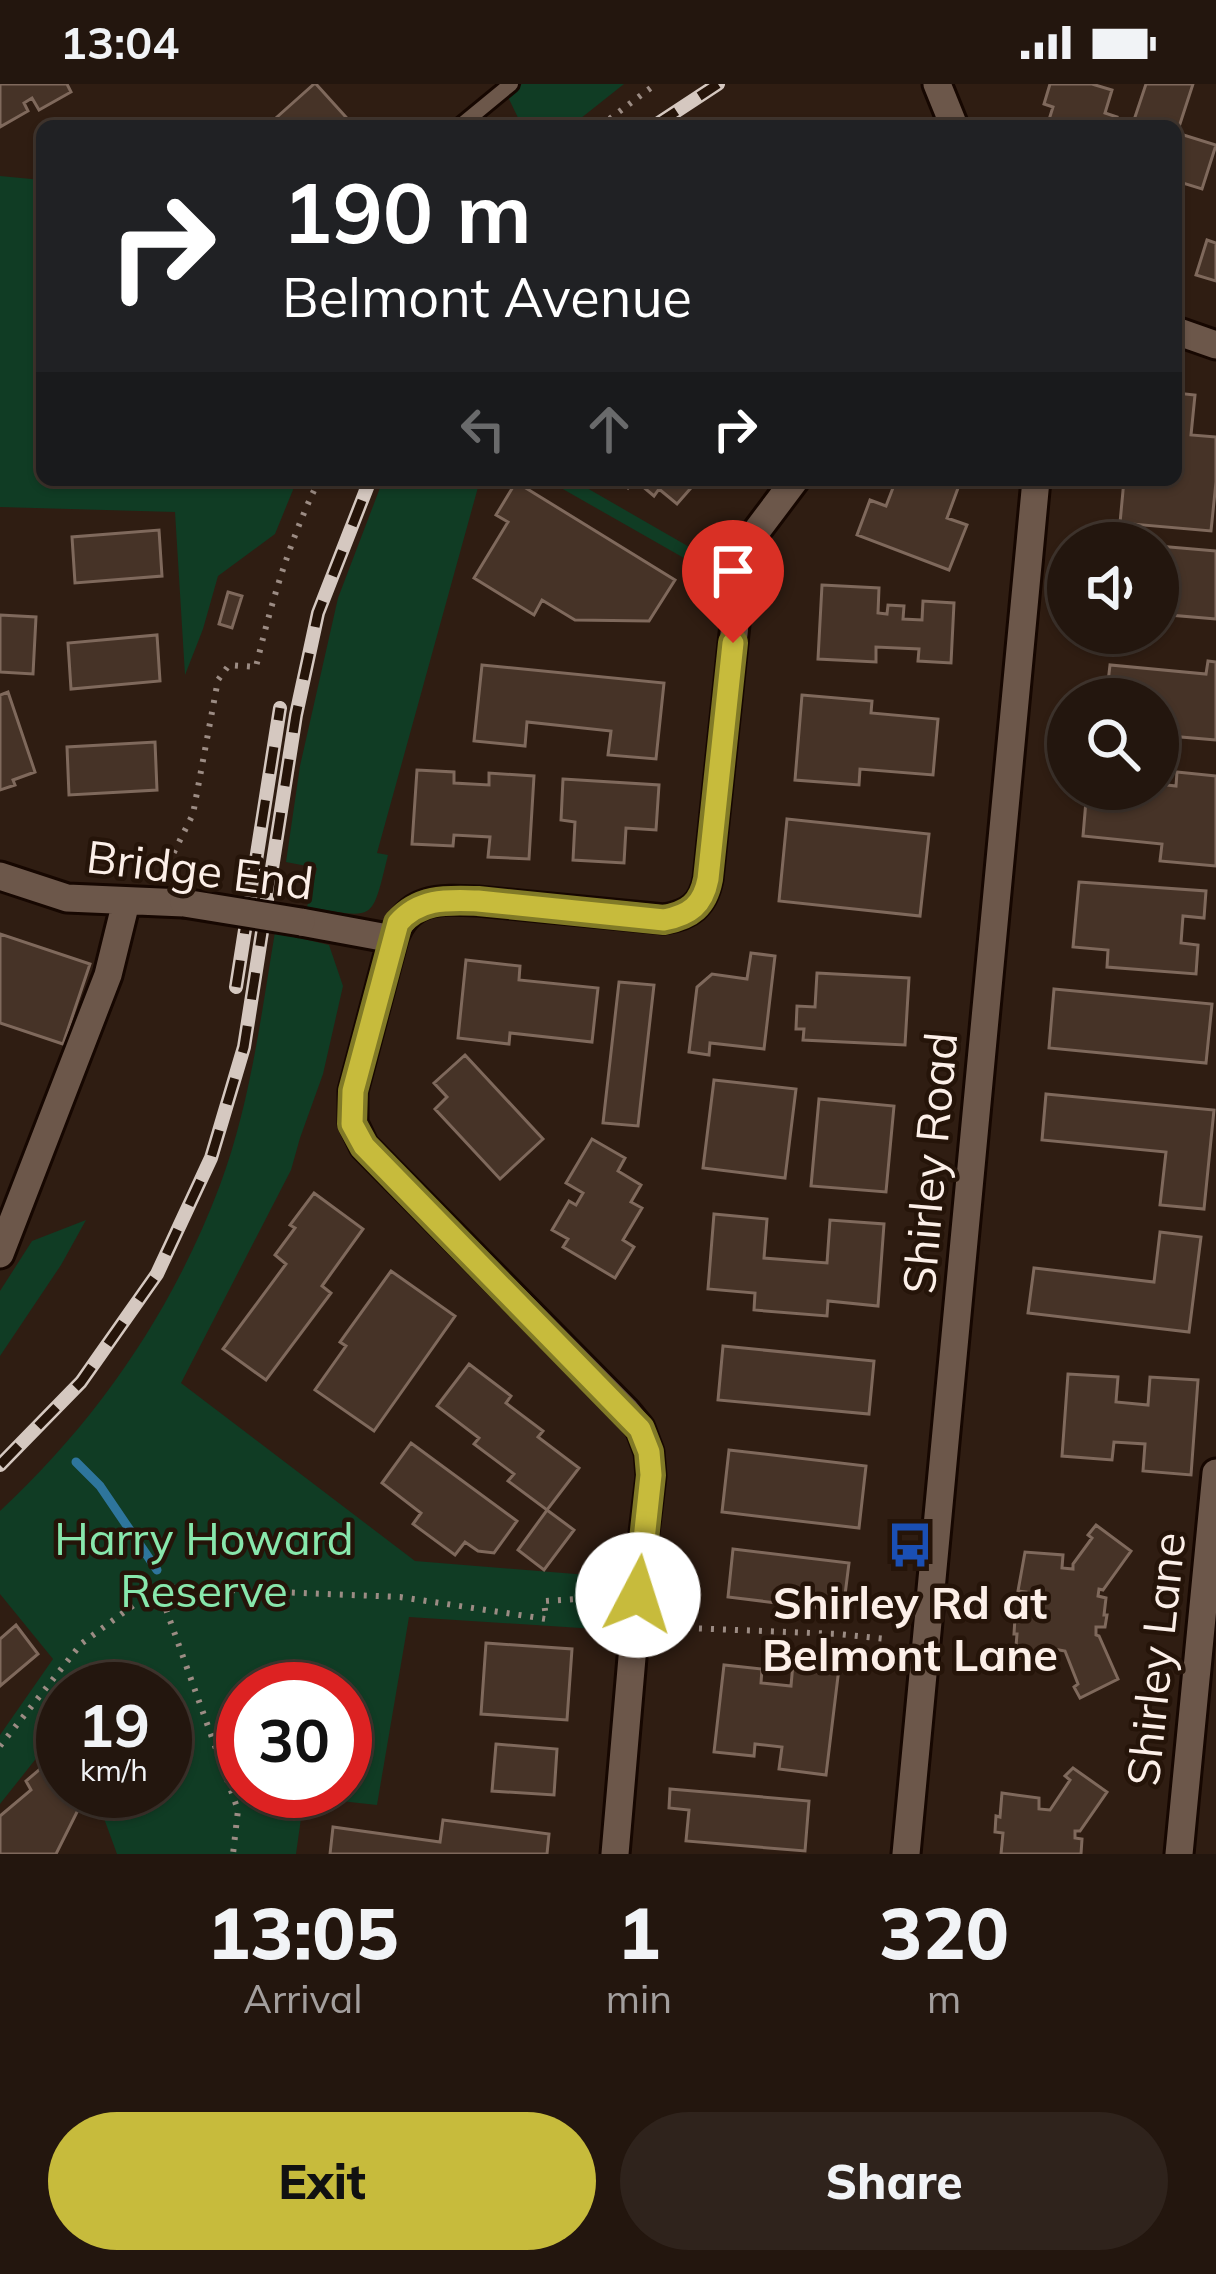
<!DOCTYPE html>
<html lang="en">
<head>
<meta charset="utf-8">
<style>
  body { margin:0; font-family:Mulish,sans-serif; background:#2f231c; color:#f1f3f6; height:100vh; display:flex; flex-direction:column; font-size:45px; white-space:nowrap }
  * { box-sizing:border-box; margin:0 }
  p { font-size:39px; color:#a39f9e }
  .icon { flex:none; width:66px; height:66px; fill:none; stroke:currentColor; stroke-width:2; stroke-linecap:round; stroke-linejoin:round }
  .map { position:relative; height:1770px; overflow:hidden }
  .sheet { display:flex; flex-direction:column; background:#23160e; flex:1 }
  .sheet>* { flex:none }
  .banner { position:absolute; left:36px; top:36px; width:1146px; height:366px; border-radius:18px; box-shadow:0 3px 9px #0004,0 0 0 3px #40352e; background:#202124; color:#fff; overflow:hidden }
  .buttons { position:absolute; left:1047px; top:438px; display:grid; gap:24px }
  .buttons a { display:grid; place-items:center; width:132px; height:132px; border-radius:50%; background:#23160e; box-shadow:0 3px 9px #0004,0 0 0 3px #40352e; font-size:60px }
  .speed { position:absolute; left:36px; top:1578px; display:flex; gap:24px; font-size:60px; font-weight:700; text-align:center }
  .speed>* { display:grid; place-content:center; width:156px; height:156px; border-radius:50%; background:#23160e; box-shadow:0 3px 9px #0004,0 0 0 3px #40352e; line-height:1 }
  .speed small { font-size:30px; font-weight:400 }
  .speed .limit { border:18px solid #d22; background:#fff; color:#111 }
  .pin { position:absolute; display:grid; place-items:center; width:102px; height:102px; color:#fff; margin:-123px -51px; border-radius:50% 50% 50% 0; rotate:-45deg; box-shadow:0 0 12px #0007 }
  .pin .icon { rotate:45deg }
  .me { position:absolute; width:132px; margin:-66px; rotate:5deg; stroke-linejoin:round; filter:drop-shadow(0 0 9px #0008) }
  .turn { display:flex; align-items:center; gap:42px; height:252px; padding:0 48px; font-size:54px }
  .turn .icon { width:156px; height:156px; stroke-width:2.5 }
  .turn b { display:block; font-size:84px; line-height:102px }
  .lanes { display:flex; align-items:center; height:114px; padding:0 48px; background:#0003; justify-content:center; gap:60px; direction:ltr }
  .lanes .off { opacity:.35 }
  .eta { display:flex; justify-content:space-evenly; align-items:center; height:204px; text-align:center }
  .eta b { font-size:72px; font-weight:800; line-height:84px }
  .button { display:flex; gap:24px; margin-top:auto; padding:24px 48px }
  .button a { flex:1; height:138px; border-radius:72px; background:#c7bb3c; color:#111; font-size:48px; font-weight:800; line-height:138px; text-align:center }
  .button a+a { background:#2f231c; color:#f1f3f6 }
  .status { display:flex; justify-content:space-between; align-items:center; height:84px; padding:0 60px; background:#23160e; direction:ltr }
  .status svg { height:33px; fill:currentColor }
  .map>svg:first-child { display:block }
  .green { fill:#103c24; fill-rule:evenodd }
  .lines { fill:none; stroke-linecap:round; stroke-linejoin:round }
  .stream { stroke:#2e759c; stroke-width:9 }
  .building { fill:#463327; stroke:#7f695c; stroke-width:3 }
  .lane-casing { stroke:#160701; stroke-width:20 }
  .street-casing { stroke:#160701; stroke-width:33 }
  .path { stroke:#9c8c84; stroke-width:6; stroke-dasharray:3 9; stroke-linecap:butt }
  .lane { stroke:#6c574a; stroke-width:14 }
  .street { stroke:#6c574a; stroke-width:27 }
  .rail-casing { stroke:#d5c8c0; stroke-width:14 }
  .rail { stroke:#251409; stroke-width:9; stroke-dasharray:27; stroke-linecap:butt }
  .street-bridge-casing { stroke:#160701; stroke-width:33; stroke-linecap:butt }
  .street-bridge { stroke:#6c574a; stroke-width:27 }
  .route-casing { stroke:#817a27; stroke-width:30 }
  .route { stroke:#c7bb3c; stroke-width:21 }
  .labels { text-anchor:middle; stroke-width:9; stroke-linejoin:round; paint-order:stroke }
  .street-label { font-size:45px; fill:#fcefe8; stroke:#251409 }
  .park-label { font-size:45px; fill:#87e7ac; stroke:#251409 }
  .poi-label { font-size:45px; font-weight:bold; fill:#fcefe8; stroke:#251409 }
</style>
</head>
<body>
<div class="status"><b>13:04</b><svg viewBox="0 0 49 12"><path d="M0 12V9h3v3zM5 12V6h3v6zM10 12V3h3v9zM15 12V0h3v12zM26 1h20v11H26zM47 4h2v5h-2z"/></svg></div>
<div class="map">
<svg width="1216" height="1770" viewBox="0 0 1216 1770">
  <rect width="100%" height="100%" fill="#2f1d12"/>
  <path class="green" d="M522 0H624L571 42H522L507 11Z
    M0 92 42 96V396H297L275 450 218 492 203 545 185 591 175 428 0 423Z
    M383 396H480L377 769 388 771C371 840 376 834 307 823L317 784 286 778 300 682 338 514Z
    M547 396H573L698 468V482Z
    M275 848 329 861 343 902 323 990 300 1054 291 1086 181 1299 415 1477 600 1492 596 1545 409 1533 377 1721 304 1713 296 1770H117L94 1707H165V1605H63V1650L50 1657 0 1720V1651L53 1575 0 1510V1427C98 1336 173 1226 220 1101 250 1021 261 932 275 848ZM243 1605H345V1707H243Z
    M86 1136 61 1181 0 1272V1207L32 1157Z"/>
  <g class="lines">
    <path class="stream" d="M76 1378 100 1402 157 1486"/>
  </g>
  <path class="building" d="M0 0H67L71 8 39 26 32 14 24 19 28 27 0 43Z
    M314 0H316L354 42H285L277 33Z
    M1050 0H1092L1112 6 1105 29 1117 33 1115 40 1121 42H1047L1053 23 1044 20Z
    M1146 0H1193L1177 49 1216 61 1202 105 1176 97V42H1132Z
    M1207 156 1216 159V197L1196 191Z
    M1176 309 1195 311 1191 351 1216 353V398L1211 447 1120 439 1124 396H1176Z
    M619 396H696L697 397 677 420 659 405 654 412 635 396 628 404Z
    M896 396H961L947 434 967 441 949 486 857 451 870 416 886 422Z
    M516 398 675 496 649 537 575 536 542 516 534 531 474 494 508 438 496 431Z
    M159 446 162 492 75 499 72 453Z
    M1158 462 1216 467V535L1158 530Z
    M822 501 879 504 878 529 887 530 888 521 904 522 903 535 922 536 923 517 954 519 951 579 918 577 919 565 876 563V578L818 575Z
    M228 508 242 512 232 544 219 540Z
    M0 531 36 533 33 590 0 588Z
    M157 551 160 597 71 605 68 559Z
    M1208 577 1216 578V656L1158 651V615H1106L1110 581 1206 590Z
    M482 581 664 599 656 675 608 671 611 647 527 638 525 662 474 657Z
    M8 608 35 688 13 696 15 701 0 706V611Z
    M802 611 872 617 871 629 938 635 933 691 860 685 859 701 795 696Z
    M155 658 157 706 69 711 67 663Z
    M417 686 454 688V699L489 701V689L534 692 529 775 488 773 490 753 454 751 453 762 412 760Z
    M1177 688 1216 692V782L1160 777 1162 760 1083 752 1087 705H1158V700L1176 702Z
    M563 695 659 701 656 746 626 744 624 779 573 776 575 738 561 736Z
    M787 735 929 750 920 832 779 817Z
    M1079 798 1206 807 1204 834 1183 832 1181 859 1198 861 1196 890 1107 883 1108 866 1073 863Z
    M0 850 90 880 63 960 0 939Z
    M751 869 775 872 764 965 710 959 709 971 689 968 697 903 712 890 747 895Z
    M466 876 520 882 519 896 598 904 592 958 510 949 509 960 458 954Z
    M817 889 909 894 905 961 803 956 804 945H796L797 922 815 923Z
    M619 898 654 901 638 1042 603 1039Z
    M1054 905 1212 920 1206 979 1049 964Z
    M465 971 543 1055 500 1095 435 1025 447 1013 434 999Z
    M714 996 796 1005 785 1094 703 1084Z
    M1046 1010 1214 1026 1204 1125 1160 1121 1166 1068 1042 1056Z
    M819 1015 894 1022 886 1108 811 1102Z
    M592 1055 625 1074 618 1087 641 1101 631 1118 642 1124 623 1156 634 1163 615 1194 563 1163 568 1155 552 1146 569 1117 576 1121 583 1109 566 1099Z
    M314 1109 363 1145 322 1202 331 1209 266 1296 223 1265 286 1180 275 1171 295 1144 290 1141Z
    M714 1130 767 1135 764 1174 827 1179 830 1136 884 1140 878 1222 828 1217 827 1232 754 1226 755 1209 708 1205Z
    M1160 1148 1201 1153 1189 1248 1028 1229 1034 1184 1154 1198Z
    M391 1187 455 1232 374 1347 315 1306 346 1262 340 1258Z
    M723 1262 874 1277 869 1330 718 1316Z
    M469 1280 511 1312 506 1319 543 1347 538 1353 579 1384 547 1426 508 1397 514 1390 474 1360 479 1354 437 1322Z
    M1068 1290 1118 1293 1116 1318 1148 1321 1150 1293 1198 1296 1191 1391 1143 1387 1145 1360 1114 1358 1112 1376 1062 1372Z
    M411 1359 517 1437 494 1469 478 1467 465 1458 455 1471 413 1440 421 1429 382 1399Z
    M729 1366 866 1382 859 1444 722 1428Z
    M547 1426 574 1446 544 1486 518 1466Z
    M1096 1441 1131 1467 1103 1506 1099 1505 1098 1512 1106 1514 1104 1531H1107L1105 1543H1096V1551L1099 1552 1118 1595 1080 1614 1074 1603 1078 1600 1065 1567 1054 1565 1053 1577 1015 1574 1017 1550H1014L1015 1534 1024 1535 1026 1508 1018 1507 1025 1468 1063 1471 1062 1484 1073 1485V1480L1092 1454 1088 1451Z
    M733 1465 849 1479 843 1527 728 1513Z
    M16 1541 38 1570 0 1602V1555Z
    M486 1559 572 1565 567 1636 481 1630Z
    M793 1579 839 1584 826 1691 779 1685 782 1663 755 1660 754 1672 714 1668 724 1581 762 1585 761 1599 791 1602Z
    M496 1660 557 1665 554 1711 492 1707Z
    M53 1674 63 1692V1707H71L80 1722 56 1770H0V1732L31 1706 26 1697Z
    M1073 1684 1107 1708 1080 1747H1075V1754L1082 1755 1081 1770H1001L1003 1749 995 1748 996 1732 1000 1733 1002 1709 1039 1714V1725L1050 1726 1070 1696 1065 1692Z
    M670 1705 809 1717 805 1767 686 1757 689 1726 669 1724Z
    M443 1736 549 1750 547 1770H330L333 1743 440 1758Z"/>
  <g class="lines">
    <g class="lane-casing">
      <path id="lane" d="M460 42 511 0"/>
    </g>
    <g class="street-casing">
      <path id="street" d="M937 0 954 42
        M1176 247 1216 261
        M0 792 67 814 184 819
        M301 838 393 855
        M0 1170 108 891 126 818
        M615 1770 640 1481 651 1392 649 1368 640 1344 626 1327 364 1062 353 1039V1007L393 855C408 813 439 815 478 817L664 835C690 831 703 821 708 795L743 465 795 396
        M906 1770 1036 396
        M1179 1770 1216 1389"/>
    </g>
    <path class="path" d="M600 42 656 0
      M163 790 193 730 218 596 229 581 256 583C271 519 290 455 319 396
      M158 1503 238 1726 233 1770
      M663 1543 838 1550 887 1555
      M0 1662 81 1560 158 1503 400 1513 546 1535 544 1517 610 1513"/>
    <use href="#lane" class="lane"/>
    <use href="#street" class="street"/>
    <g class="rail-casing">
      <path id="rail" d="M654 42 718 0
        M236 903 280 624
        M0 1381 81 1298 157 1190 211 1074 244 963 296 631 318 529 370 396"/>
    </g>
    <use href="#rail" class="rail"/>
    <g class="street-bridge-casing">
      <path id="street-bridge" d="M184 819 301 838"/>
    </g>
    <use href="#street-bridge" class="street-bridge"/>
  </g>
  <g class="lines">
    <g class="route-casing">
      <path id="route" d="M638 1511 651 1391 649 1368 640 1345 364 1062 352 1040 353 1007 398 839C420 814 447 816 478 817L664 836C690 831 703 821 708 795L733 559"/>
    </g>
    <use href="#route" class="route"/>
  </g>
  <defs>
    <g id="bus-bare" transform="scale(3.6)"><path d="M-5-6H5V4H4V6H2V4H-2V6H-4V4H-5ZM-3.5-4V0h7V-4ZM-3.5 1.2v1.5H-2V1.2ZM2 1.2v1.5H3.5V1.2Z" fill="#1a4fb4" stroke="#251409" stroke-width="2.5" paint-order="stroke"/></g>
  </defs>
  <g fill-rule="evenodd">
    <use href="#bus-bare" x="910" y="1461"/>
  </g>
  <g class="labels">
    <g class="street-label">
      <text transform="translate(200 786) rotate(7)" y="16">Bridge End</text>
      <text transform="translate(930 1079) rotate(-85)" y="16">Shirley Road</text>
      <text transform="translate(1156 1575) rotate(-84)" y="16">Shirley Lane</text>
    </g>
    <g class="park-label">
      <text x="204" y="1471">Harry Howard<tspan x="204" dy="52">Reserve</tspan></text>
    </g>
    <g class="poi-label">
      <text x="910" y="1535">Shirley Rd at<tspan x="910" dy="52">Belmont Lane</tspan></text>
    </g>
  </g>
</svg>
<div class="buttons">
<a><svg class="icon" aria-label="sound" viewBox="0 0 24 24"><path d="M4 9h4l5-4v14l-5-4H4zM17 9q2 3 0 6"/></svg></a>
<a><svg class="icon" aria-label="search" viewBox="0 0 24 24"><circle cx="10" cy="10" r="6"/><path d="M15 15l6 6"/></svg></a>
</div>
<div class="speed"><div>19<small>km/h</small></div><div class="limit">30</div></div>
<div class="pin" style="left:733px;top:559px;background:#d93025"><svg class="icon" aria-label="arrive" viewBox="0 0 24 24"><path d="M6 21V4h12l-3 4 3 4H6"/></svg></div>
<svg class="me" style="left:638px;top:1511px" viewBox="-20 -20 40 40"><circle r="19" fill="#fff"/><path d="M0-13L10 11 0 6-10 11z" fill="#c7bb3c"/></svg>
<div class="banner">
<div class="turn"><svg class="icon" aria-label="right" viewBox="0 0 24 24"><path d="M7 20v-9h11M14 6l5 5-5 5"/></svg><div><b>190 m</b>Belmont Avenue</div></div>
<div class="lanes"><svg class="icon off" aria-label="left" viewBox="0 0 24 24"><path d="M17 20v-9H6M10 6l-5 5 5 5"/></svg><svg class="icon off" aria-label="ahead" viewBox="0 0 24 24"><path d="M12 20V5M6 11l6-6 6 6"/></svg><svg class="icon" aria-label="right" viewBox="0 0 24 24"><path d="M7 20v-9h11M14 6l5 5-5 5"/></svg></div>
</div>
</div>
<section class="sheet">
<div class="eta">
<div><b>13:05</b><p>Arrival</p></div>
<div><b>1</b><p>min</p></div>
<div><b>320</b><p>m</p></div>
</div>
<div class="button"><a>Exit</a><a>Share</a></div>
</section>
</body>
</html>
